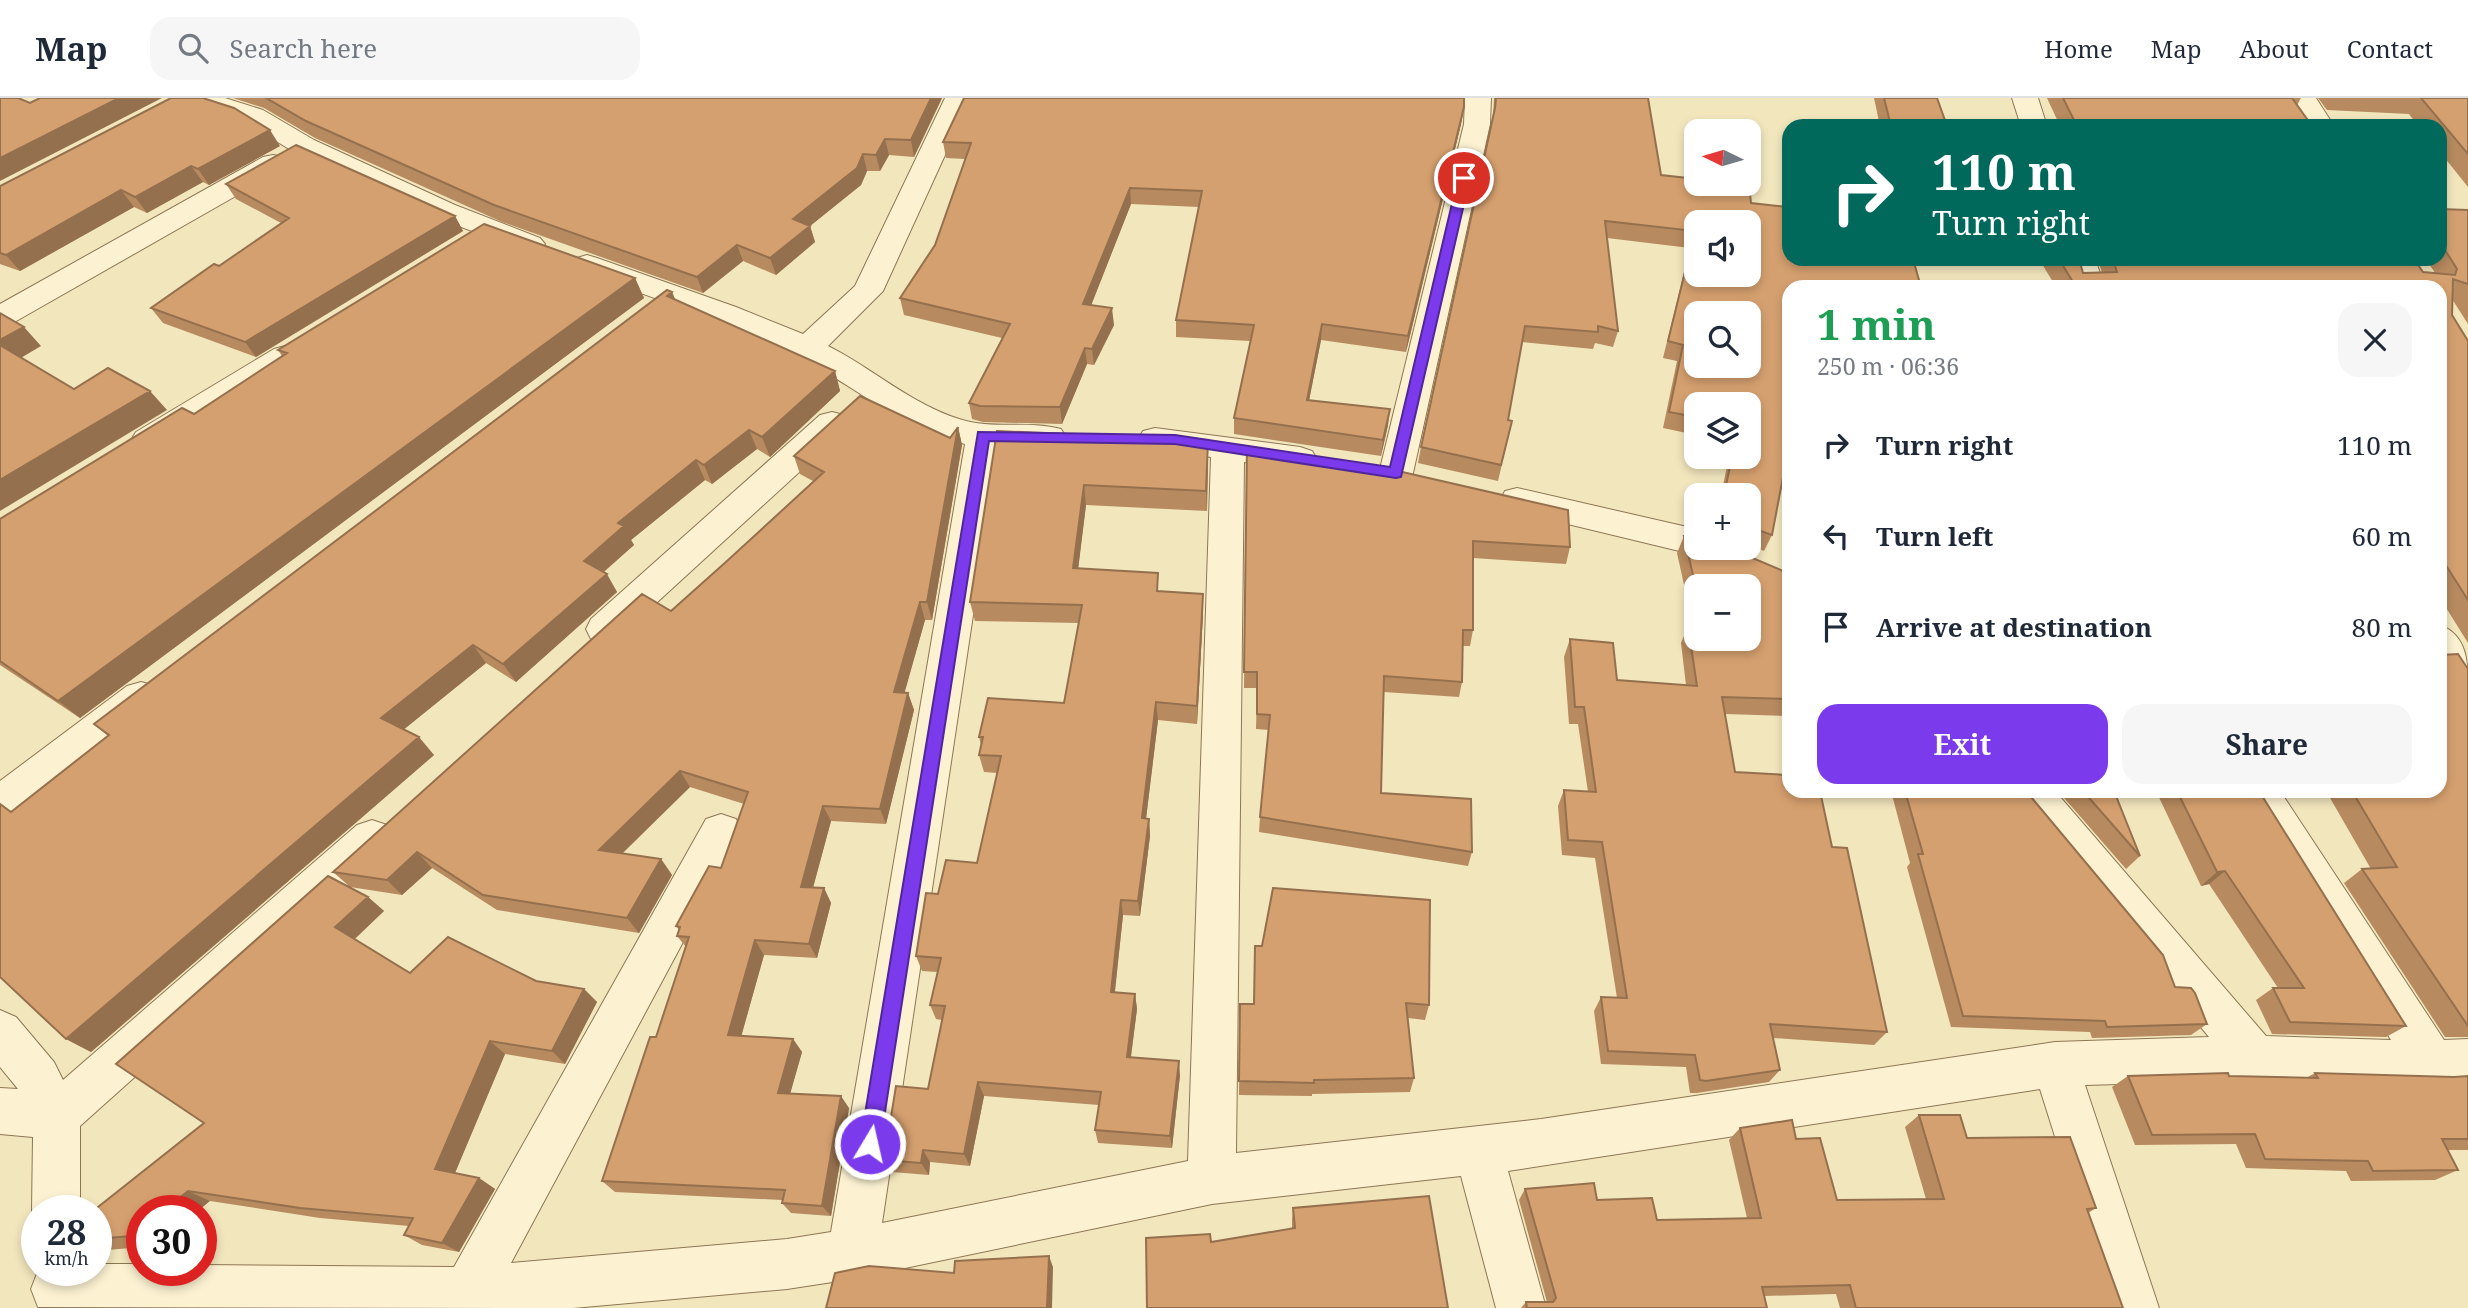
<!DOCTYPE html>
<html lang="en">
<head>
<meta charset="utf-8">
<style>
  body { margin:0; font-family:"Noto Serif",serif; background:#f6f6f7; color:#1f2937; height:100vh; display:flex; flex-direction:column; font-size:26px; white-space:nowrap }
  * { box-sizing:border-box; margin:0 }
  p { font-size:23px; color:#747a83 }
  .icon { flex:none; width:38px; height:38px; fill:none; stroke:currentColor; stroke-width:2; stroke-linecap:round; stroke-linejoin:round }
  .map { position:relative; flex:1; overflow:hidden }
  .panel { position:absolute; left:1782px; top:182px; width:665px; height:518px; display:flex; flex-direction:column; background:#fff; border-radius:21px; box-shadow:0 4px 10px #0003 }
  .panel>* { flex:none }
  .top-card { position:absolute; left:1782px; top:21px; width:665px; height:147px; border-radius:21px; box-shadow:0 4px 10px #0003; background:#00695c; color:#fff; overflow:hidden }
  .needle { width:46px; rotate:275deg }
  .buttons { position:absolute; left:1684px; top:21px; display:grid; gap:14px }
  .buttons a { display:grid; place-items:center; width:77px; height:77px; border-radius:14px; background:#fff; box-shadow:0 4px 10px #0003; font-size:35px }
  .speed { position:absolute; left:21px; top:1097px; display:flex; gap:14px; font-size:35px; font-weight:700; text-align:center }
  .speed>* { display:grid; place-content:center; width:91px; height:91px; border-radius:50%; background:#fff; box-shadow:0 4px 10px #0003; line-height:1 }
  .speed small { font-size:18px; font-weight:400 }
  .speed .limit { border:10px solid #d22; background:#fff; color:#111 }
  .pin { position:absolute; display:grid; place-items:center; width:60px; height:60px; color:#fff; margin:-30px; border:4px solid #fff; border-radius:50%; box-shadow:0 2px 7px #0007 }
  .me { position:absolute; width:77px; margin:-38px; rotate:9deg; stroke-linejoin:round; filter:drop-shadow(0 0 5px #0008) }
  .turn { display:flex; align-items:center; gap:24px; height:147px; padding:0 35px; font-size:32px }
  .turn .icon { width:91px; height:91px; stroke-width:2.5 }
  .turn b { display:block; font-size:49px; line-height:60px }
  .round { display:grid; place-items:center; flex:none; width:74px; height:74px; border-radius:21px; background:#f6f6f7 }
  .summary { display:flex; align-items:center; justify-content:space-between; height:119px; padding:0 35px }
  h1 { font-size:42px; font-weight:700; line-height:52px; color:#1e9e55 }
  .button { display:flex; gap:14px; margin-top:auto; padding:14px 35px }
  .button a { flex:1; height:80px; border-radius:21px; background:#7c3aed; color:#fff; font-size:28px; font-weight:700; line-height:80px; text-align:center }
  .button a+a { background:#f6f6f7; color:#1f2937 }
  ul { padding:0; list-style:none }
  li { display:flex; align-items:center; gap:21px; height:91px; padding:0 35px }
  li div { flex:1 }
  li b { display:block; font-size:26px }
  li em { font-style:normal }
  header { display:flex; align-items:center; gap:42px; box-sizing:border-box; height:98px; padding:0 35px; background:#fff; border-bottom:2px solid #e0e1e3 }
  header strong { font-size:33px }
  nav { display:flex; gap:38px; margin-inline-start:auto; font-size:24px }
  .search { width:490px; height:63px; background:#f6f6f7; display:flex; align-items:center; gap:18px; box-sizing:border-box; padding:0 24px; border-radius:21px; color:#747a83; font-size:26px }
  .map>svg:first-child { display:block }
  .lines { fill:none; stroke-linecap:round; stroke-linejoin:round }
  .minor-casing { stroke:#8d7654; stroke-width:2 }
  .minor { fill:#fcf2d2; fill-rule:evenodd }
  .wall { fill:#b78a5f; fill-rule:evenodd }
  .shaded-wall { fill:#95704e }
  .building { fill:#d5a06f; stroke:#95704e; stroke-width:2; fill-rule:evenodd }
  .route { fill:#7c3aed; stroke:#51269a; stroke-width:2 }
</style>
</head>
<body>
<header>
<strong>Map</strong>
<div class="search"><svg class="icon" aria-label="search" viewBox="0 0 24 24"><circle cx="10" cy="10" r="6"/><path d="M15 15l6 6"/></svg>Search here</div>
<nav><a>Home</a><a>Map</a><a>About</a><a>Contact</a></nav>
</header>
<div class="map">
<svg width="2468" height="1210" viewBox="0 0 2468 1210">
  <rect width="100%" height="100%" fill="#f2e6bd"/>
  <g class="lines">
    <g class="minor-casing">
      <path id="minor" d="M186 0H225L263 12 314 42 455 107 540 140 545 146 540 152 530 155 435 119 294 54 245 24 190 6Z
        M945 0H971L883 193 828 248C872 270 911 306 959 321 992 332 1028 322 1061 331L1066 339 1061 347 1049 350H998L882 1125 1188 1063 1211 359 1143 349 1138 341 1143 333 1155 330 1300 349 1312 353 1317 361 1312 369 1300 373 1244 364 1236 1055 1541 1021 2055 944 2209 939 2016 705 2010 693H2055L2266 938 2391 942 2238 693H2280L2444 942 2468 941V985L2432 987 2255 982 2085 987 2159 1210H2109L2040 991 1508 1073 1546 1210H1496L1461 1078 1212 1106 852 1181 787 1191 573 1210 38 1209 31 1191 38 1173 96 1172V1166H142V1172H201V1167L454 1169 706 721 721 716 736 721 742 734 511 1165 787 1141 831 1134 965 346C901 331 853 286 795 257 725 223 650 199 577 172L572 166 577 160 587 157 597 160 736 209 803 236 855 188Z
        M1465 0H1491L1490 26 1413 375 1408 383 1396 387 1384 383 1379 375 1464 26Z
        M2012 0H2038L2047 28H2021Z
        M2290 0H2316L2334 28H2308Z
        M273 57 283 59 287 65 283 71 11 226 0 229V206L263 59Z
        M2065 161H2095L2105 189H2075Z
        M285 248 296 251 301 258 296 265 160 350 148 354 136 350 131 342 136 334 274 251Z
        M832 314 844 317 848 325 844 333 617 541 604 545 591 541 586 531 591 521 820 317Z
        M1517 390 1696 431V450H1710L1708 453 1696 457 1505 411 1500 402 1505 393Z
        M2440 527C2468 538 2468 565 2468 593 2436 583 2437 556 2440 527Z
        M141 584 155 588 160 599 155 610 14 718 0 723V683L127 588Z
        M372 722 387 727 393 740 387 753 80 1028V1113H37V1126L32 1113 33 1039 0 1036V990L18 991 0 969V912L16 919 54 964 63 982 357 727Z"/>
    </g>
    <use href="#minor" class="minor"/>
  </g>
  <path class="wall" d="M233 0H942L914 59 889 57 880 73H867L861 87 810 128 815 144 776 177 743 163 703 195 502 124 315 40 264 10Z
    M1494 0H1648L1661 77 1751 105 1788 189 1772 437 1764 453 1748 446V397H1721L1729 359H1748V306H1696V337L1663 330 1677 263 1663 260 1690 150 1607 140 1618 233 1613 249 1595 245 1593 251 1522 244 1508 322 1512 323 1498 383 1418 365 1421 349 1493 22Z
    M1874 0H1937L1947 28H1880Z
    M2047 0H2301L2297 7 2312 28H2060Z
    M2318 0H2468V89L2440 54V28H2418L2409 16 2327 12Z
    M1464 9 1461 26 1406 254 1321 242 1309 302 1388 327 1381 358 1234 336V320L1250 243 1176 239V222L1199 109 1131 106 1091 207 1114 227 1094 267 1087 266 1062 326 983 324 972 321 969 305 1002 240 904 217 900 200 935 147 965 61 946 60 943 44Z
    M280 48 209 87 203 84 147 115 134 109 20 173 0 166V88Z
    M226 86 455 118 463 133 256 259 163 225 151 210 219 168 281 125 236 101Z
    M2440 111 2468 112V226L2452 201V217L2468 243V545L2440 500V189H2056L2039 161H2079L2083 175 2102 174 2097 161H2414L2423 174 2435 175 2426 161H2440Z
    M635 180 644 200 80 620 0 567V421L194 316 282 258 278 252Z
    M672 194 675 201 835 273 840 293 770 359 757 351 712 386 705 382 631 442 634 447 604 474 617 494 516 584 486 565 404 631 434 657 91 954 66 941 11 714 108 638 94 626Z
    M958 329 962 347 932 522H925L904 595H908L914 612 886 726 831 723 813 790H824L831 805 817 860 764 857 741 938 793 941 802 954 790 995 849 1010 831 1118 791 1115 782 1105V1102L615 1094 602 1083 656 939 686 849 677 838 679 832 676 828 721 770 744 706 690 689 622 756 661 761 672 777 639 835 497 812 432 770 402 797 350 789 333 774 671 513 727 463 813 383 800 376 794 358 950 340Z
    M997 333 1208 342 1207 413 1086 407 1078 470 1159 493 1203 496V515L1197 626 1158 622 1146 721H1149L1150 738 1140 818 1123 817 1115 894 1135 896 1137 911 1131 959 1180 977 1172 1050 1098 1045 1095 1032 1099 1007 984 998 970 1068 930 1064 929 1077 892 1074 884 1062 928 991 942 922 936 921 930 907 937 874 922 873 916 858 938 796 977 765 997 675 984 674 979 657 981 647 979 639 1064 605 1079 525 975 523 970 504Z
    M1247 350 1570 449 1566 466 1473 460V532L1470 548H1463L1462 584 1459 599 1384 594 1381 695 1472 754 1468 768 1259 734 1260 719 1269 632 1256 631 1257 590H1244Z
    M1684 438 1788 475V618L1725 616 1735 674 1832 749 1887 934 1874 947 1773 940 1780 972 1769 984 1697 995H1690L1686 969 1601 966 1594 913 1601 899 1617 900 1595 760 1562 757 1558 708 1564 692 1588 694 1578 626H1569L1564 559 1570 541 1617 582 1686 587 1681 545 1688 528H1693L1677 455ZM1696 488 1748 541H1696Z
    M2466 570 2468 571V939H2445L2344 785 2362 771H2371L2326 693H2440Z
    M1891 693H2026L2175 889 2207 926 2191 937 2092 940 2090 934 1951 929 1907 769 1910 765Z
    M2058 693H2121L2115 695 2140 758 2126 771Z
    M2156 693H2259L2406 928 2386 939 2272 936 2256 902 2273 890H2278L2209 786 2201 788Z
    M368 799 384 813 355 841 410 875 536 883 584 891 597 904 565 966 505 956 455 1075 479 1080 495 1091 459 1154 422 1147 404 1137 409 1128 320 1120 210 1103 142 1113V1149L96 1153V1113L204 1025Z
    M1255 848 1429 907 1425 922 1408 920 1414 980 1410 994 1312 996V998L1239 997 1240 906H1254Z
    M2315 975 2454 979 2468 978V1052H2447L2458 1072 2435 1082 2351 1083 2346 1073 2246 1070 2236 1046 2135 1047 2112 989 2128 978 2306 980Z
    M1919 1017 1967 1040 2096 1110 2088 1115 2123 1210H1840L1836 1196 1765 1198 1767 1210H1521L1526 1204H1547L1519 1102 1525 1091 1597 1102 1657 1122 1747 1120 1729 1042 1740 1030 1796 1041 1837 1102 1926 1101 1905 1029Z
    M1293 1110 1448 1210 1211 1144 1292 1130V1121Z"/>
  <path class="shaded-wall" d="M119 0H162L0 83V60Z
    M931 0H942L914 59 911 42Z
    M1464 9 1461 26 1406 254 1408 238Z
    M270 32 280 48 209 87 198 71Z
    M885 41 889 57 880 73 876 57Z
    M863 56 867 73 861 87 810 128 815 144 776 177 770 160 793 121Z
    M191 68 203 84 147 115 135 99Z
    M1130 90 1131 106 1085 223 1083 206Z
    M121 92 134 109 20 173 6 157Z
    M455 118 463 133 256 259 245 244Z
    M737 147 743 163 703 195 697 179Z
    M635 180 644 200 80 620 58 603Z
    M672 194 680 214 667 198Z
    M1112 210 1114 227 1094 267 1092 251Z
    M1322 226 1321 242 1306 318 1307 302Z
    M24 229 41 248 14 264 0 250V242Z
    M1085 250 1087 266 1062 326 1060 309Z
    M835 273 840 293 770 359 762 339Z
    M150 293 167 312 0 413V382Z
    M1390 311 1388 327 1381 358 1383 342Z
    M958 329 962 347 932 522 927 504Z
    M749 332 757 351 712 386 704 367Z
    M1208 342V361L1207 413 1206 393Z
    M696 362 705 382 631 442 634 447 595 481 584 463 618 425Z
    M1084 387 1086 407 1076 489 1073 470Z
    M607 476 617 494 516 584 503 566Z
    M1203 496V515L1197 626V608Z
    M920 504 925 522 900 611 894 594Z
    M473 547 486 565 397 637 381 620Z
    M908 595 914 612 886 726 880 711Z
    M1156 604 1158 622 1144 737 1142 720Z
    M419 639 434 657 91 954 66 941Z
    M680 673 690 689 610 767 599 752Z
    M823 708 831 723 809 804 801 789Z
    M1149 721 1150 738 1140 818 1138 803Z
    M417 754 432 770 402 797 387 782Z
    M661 761 672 777 639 835 627 820Z
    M2225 773 2209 786 2201 788 2217 774Z
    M824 790 831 805 817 860 809 846Z
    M368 799 384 813 352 843 335 829Z
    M1121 802 1123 817 1113 909 1111 894Z
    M755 842 764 857 738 950 728 937Z
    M584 891 597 904 565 966 552 953Z
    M1135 896 1137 911 1129 972 1127 959Z
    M793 941 802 954 787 1007 778 995Z
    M490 943 505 956 452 1082 435 1071Z
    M1179 963 1180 977 1172 1050 1170 1038Z
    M978 984 984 998 970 1068 964 1056Z
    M841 998 849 1010 831 1118 822 1108Z
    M923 1052 930 1064 929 1077 921 1065Z
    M479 1080 495 1091 459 1154 442 1145Z
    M188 1093 210 1103 198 1113H163Z
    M142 1130V1141L132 1138Z
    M1049 1158 1053 1169 1052 1210H1047Z"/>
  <path class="building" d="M0 0H18L30 5 40 0H119L0 60Z
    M171 0H203L234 10 270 32 198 71 191 68 135 99 121 92 6 157 0 155V88Z
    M266 0H931L911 42 885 41 876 57 863 56 857 70 793 121 810 128 770 160 737 147 697 179 494 107 306 23Z
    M964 0H1464V9L1408 238 1322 226 1307 302 1390 311 1383 342 1234 320 1254 227 1176 222 1202 93 1130 90 1083 206 1112 210 1092 251 1085 250 1060 309 980 308 969 305 1010 226 900 200 935 147 971 45 943 44Z
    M1496 0H1648L1661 77 1696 81V86H1749L1751 105 1788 109V161H1913L1921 189H1788V353L1772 437 1755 431H1748V397H1724L1732 359H1748V306H1696V319L1669 314 1683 247 1668 243 1695 133 1605 123 1618 233 1598 228V234L1525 228 1508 322 1512 323 1501 367 1421 349 1495 10ZM1696 124H1748V177H1696ZM1696 215H1748V268H1696Z
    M1884 0H1937L1947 28H1891Z
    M2063 0H2292L2312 28H2077Z
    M2421 0H2468V56Z
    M296 47 455 118 245 244 151 210 214 166 219 168 289 120 226 86Z
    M2440 111 2468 112V186L2453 181 2452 217 2468 243V502L2440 458V189H2076L2059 161H2079L2083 175 2117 174 2113 161H2414L2423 174 2455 177 2457 171 2440 144Z
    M484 126 635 180 58 603 0 563V421L182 310 194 316 287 255 278 252Z
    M667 192 672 194 667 198 835 273 762 339 749 332 704 367 696 362 618 425 624 428 584 463 607 476 503 566 473 547 381 620 419 639 66 941 0 879V706L11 714 109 637 94 626Z
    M0 215 24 229 0 242Z
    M0 247 74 291 108 270 150 293 0 382Z
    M860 298 950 340 958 329 927 504H920L894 594 908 595 880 711 823 708 801 789 824 790 809 846 755 842 728 937 793 941 778 995 841 998 822 1108 782 1105 785 1092 602 1083 650 939H656L689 839 677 838 680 829 676 828 709 768 721 770 748 694 680 673 599 752 661 761 627 820 483 797 417 754 387 782 333 774 642 496 671 513 727 463 824 374 794 358Z
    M997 333 1208 342 1206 393 1084 387 1073 470 1158 475 1157 493 1203 496 1197 608 1156 604 1142 720 1149 721 1138 803 1121 802 1111 894 1135 896 1127 959 1179 963 1170 1038 1095 1032 1101 994 978 984 964 1056 923 1052 921 1065 884 1062 896 988 928 991 945 908 930 907 941 860 916 858 926 795 938 796 946 762 977 765 1001 658 979 657 983 639H979L988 600 1064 605 1082 507 970 504Z
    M1247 350 1398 373 1568 412 1570 449 1473 443V532H1463L1462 584 1384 578 1381 695 1471 701 1472 754 1260 719 1270 617 1257 616V574H1244Z
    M1684 438 1696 439V450H1729L1788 475V601L1722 599 1735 674 1788 677V693H1820L1832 749 1847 750 1887 934 1770 926 1780 972 1706 983 1700 982 1695 957 1608 953 1601 899 1627 900 1602 744 1568 742 1564 692 1596 694 1584 609H1575L1570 541 1613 545 1617 582 1697 588 1688 528H1696V541H1748V488H1696V490Z
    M2458 556 2468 571V928L2362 771 2397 769 2352 693H2440V557Z
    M1905 693H2026L2163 857 2175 889 2191 890 2195 895 2207 926 2107 929 2105 923 1963 918 1918 756H1923Z
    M2083 693H2114L2140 758Z
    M2177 693H2259L2406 928 2290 924 2273 890H2304L2225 773 2217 774Z
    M328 778 368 799 335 829 410 875 448 839 536 883 584 891 552 953 490 943 435 1071 479 1080 442 1145 404 1137 413 1120 300 1110 188 1093 163 1113H142V1130L132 1138 96 1141V1113H93L204 1025 116 966Z
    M1273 790 1430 802 1429 907 1406 905 1414 980 1314 982V985L1239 983 1240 906H1254L1255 848H1262Z
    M2228 975 2229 978 2318 980 2315 975 2454 979 2468 978V1041H2442L2458 1072 2373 1073 2368 1063 2265 1061 2255 1036 2152 1037 2128 978Z
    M1919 1017H1960L1967 1040 2070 1039 2096 1110 2087 1111 2123 1210H1856L1850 1187 1762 1189 1767 1210H1527L1526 1204H1553L1556 1200 1525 1091 1594 1085 1597 1102 1652 1100 1657 1122 1761 1120 1740 1030 1792 1022 1796 1041 1820 1040 1837 1102 1944 1101Z
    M1429 1098 1448 1210H1147L1146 1140 1210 1136 1211 1144 1295 1130 1293 1110Z
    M1049 1158 1047 1210H826L835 1175 869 1168 954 1175 955 1163Z"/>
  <path class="route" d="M1464 76 1470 80 1401 379 1396 380 1175 346 989 343 880 1046 877 1053 870 1056 863 1053 860 1046 978 334 1175 337 1390 369 1458 80Z"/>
</svg>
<div class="buttons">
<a><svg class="needle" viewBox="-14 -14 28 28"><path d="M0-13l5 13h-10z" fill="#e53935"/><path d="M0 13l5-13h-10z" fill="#747a83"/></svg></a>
<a><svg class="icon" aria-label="sound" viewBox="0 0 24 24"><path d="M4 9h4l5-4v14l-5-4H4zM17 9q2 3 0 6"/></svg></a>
<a><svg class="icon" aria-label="search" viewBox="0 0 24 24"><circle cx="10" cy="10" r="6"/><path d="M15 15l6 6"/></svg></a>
<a><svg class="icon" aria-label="layers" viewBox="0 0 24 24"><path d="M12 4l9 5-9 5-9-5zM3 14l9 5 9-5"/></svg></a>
<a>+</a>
<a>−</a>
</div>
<div class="speed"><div>28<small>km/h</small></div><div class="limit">30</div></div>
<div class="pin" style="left:1464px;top:80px;background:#d93025"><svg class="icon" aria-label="arrive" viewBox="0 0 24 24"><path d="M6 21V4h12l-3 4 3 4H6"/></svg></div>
<svg class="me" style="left:870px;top:1046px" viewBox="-20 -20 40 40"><circle r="17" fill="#7c3aed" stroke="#fff" stroke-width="3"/><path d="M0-11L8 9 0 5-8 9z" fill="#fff"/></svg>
<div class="top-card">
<div class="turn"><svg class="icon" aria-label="right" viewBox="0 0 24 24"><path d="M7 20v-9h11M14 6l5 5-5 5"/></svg><div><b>110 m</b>Turn right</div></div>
</div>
<section class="panel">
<div class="summary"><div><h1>1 min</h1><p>250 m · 06:36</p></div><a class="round"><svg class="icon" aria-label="close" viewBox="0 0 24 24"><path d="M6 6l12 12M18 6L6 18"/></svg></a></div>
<ul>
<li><svg class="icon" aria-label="right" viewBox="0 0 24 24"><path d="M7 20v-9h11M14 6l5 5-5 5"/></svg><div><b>Turn right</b></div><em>110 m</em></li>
<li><svg class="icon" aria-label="left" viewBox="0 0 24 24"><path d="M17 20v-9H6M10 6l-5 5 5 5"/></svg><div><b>Turn left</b></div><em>60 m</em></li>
<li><svg class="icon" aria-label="arrive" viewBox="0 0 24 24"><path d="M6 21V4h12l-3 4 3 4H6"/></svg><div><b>Arrive at destination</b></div><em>80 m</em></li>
</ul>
<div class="button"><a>Exit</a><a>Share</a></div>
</section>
</div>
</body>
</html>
